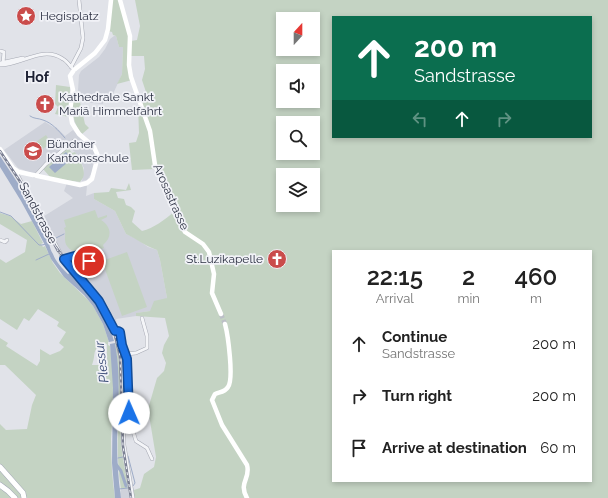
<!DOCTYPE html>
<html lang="en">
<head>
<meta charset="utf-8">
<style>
  body { margin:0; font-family:Raleway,sans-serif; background:#f6f6f6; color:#222; height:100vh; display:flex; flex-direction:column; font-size:15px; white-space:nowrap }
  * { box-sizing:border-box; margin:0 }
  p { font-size:13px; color:#767676 }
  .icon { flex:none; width:22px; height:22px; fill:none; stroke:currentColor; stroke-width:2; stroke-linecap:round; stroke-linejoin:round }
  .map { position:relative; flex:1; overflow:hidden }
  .side { position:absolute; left:332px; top:250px; width:260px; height:232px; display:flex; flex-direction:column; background:#fff; border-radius:0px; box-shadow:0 2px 6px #0003 }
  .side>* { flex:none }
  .guide { position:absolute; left:332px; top:16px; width:260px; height:122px; border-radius:0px; box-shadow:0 2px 6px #0003; background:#0b6e4f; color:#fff; overflow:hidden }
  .needle { width:26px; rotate:21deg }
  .fabs { position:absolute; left:276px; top:12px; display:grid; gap:8px }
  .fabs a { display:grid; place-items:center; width:44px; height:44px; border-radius:0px; background:#fff; box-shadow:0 2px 6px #0003; font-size:20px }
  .pin { position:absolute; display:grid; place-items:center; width:34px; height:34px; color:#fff; margin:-17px; border:2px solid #fff; border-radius:50%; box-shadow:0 1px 4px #0007 }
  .me { position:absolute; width:44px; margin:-22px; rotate:359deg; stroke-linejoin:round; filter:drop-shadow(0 0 3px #0008) }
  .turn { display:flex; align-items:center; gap:14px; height:84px; padding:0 16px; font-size:18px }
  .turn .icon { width:52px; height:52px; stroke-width:2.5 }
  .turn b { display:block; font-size:28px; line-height:34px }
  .lanes { display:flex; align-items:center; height:38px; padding:0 16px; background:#0003; justify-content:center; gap:20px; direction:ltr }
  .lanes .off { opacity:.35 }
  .eta { display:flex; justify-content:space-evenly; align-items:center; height:68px; text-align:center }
  .eta b { font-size:24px; font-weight:600; line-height:28px }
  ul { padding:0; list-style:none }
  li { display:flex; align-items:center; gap:12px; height:52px; padding:0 16px }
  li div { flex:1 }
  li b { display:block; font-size:15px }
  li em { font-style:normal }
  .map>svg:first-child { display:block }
  .built { fill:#cfd2db }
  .green { fill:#c4d3c3; fill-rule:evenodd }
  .water { fill:#9eacc8 }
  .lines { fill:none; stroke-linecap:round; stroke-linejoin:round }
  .stream { stroke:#9eacc8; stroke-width:1 }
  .canal { stroke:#9eacc8; stroke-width:3 }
  .secondary-tunnel { stroke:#bcbfc7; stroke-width:4.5; stroke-dasharray:4.5 2; stroke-linecap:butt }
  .minor-casing { stroke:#a6a9b3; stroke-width:4 }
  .primary-casing { stroke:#a1a6b5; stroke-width:6 }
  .minor { stroke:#f4f5f8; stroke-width:3 }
  .secondary { stroke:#fff; stroke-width:4.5 }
  .primary { stroke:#fff; stroke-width:5 }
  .rail-casing { stroke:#7b8093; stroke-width:2.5 }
  .rail { stroke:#f1f2f7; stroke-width:1; stroke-dasharray:3; stroke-linecap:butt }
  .route-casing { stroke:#114b97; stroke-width:10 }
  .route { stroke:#1a73e8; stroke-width:7 }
  .labels { text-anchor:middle; stroke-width:3.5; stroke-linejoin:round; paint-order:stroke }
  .poi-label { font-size:12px; fill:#2a2f41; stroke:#f1f2f7; text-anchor:start }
  .street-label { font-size:12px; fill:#2a2f41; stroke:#f1f2f7 }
  .water-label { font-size:13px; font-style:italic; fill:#364773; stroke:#f1f2f7 }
  .quarter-label { font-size:14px; font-weight:bold; fill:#1c2032; stroke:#f1f2f7 }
</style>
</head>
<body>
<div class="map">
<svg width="608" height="498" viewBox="0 0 608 498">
  <rect width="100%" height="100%" fill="#e1e3e9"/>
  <path class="built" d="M114 36H116L119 47H123L122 74 113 94H104L103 104 83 102 80 99 78 90 79 75 81 71 99 57 105 49 110 39Z
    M45 122 55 128 56 127 65 136 73 130 81 139 90 145 96 153V158L92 173 87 180 82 181 84 168 75 152 68 146 34 174 18 168 4 150Z
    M67 183 87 186 86 196 94 193V199L115 211 126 234 135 238 148 247 157 250 160 260 167 298 150 311 137 313 136 316 116 319 117 327 115 328 100 301 68 263 67 260 41 218 73 198 64 191Z
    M120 368H123L124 445 133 498H121L120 494 121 489 128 487 121 442Z"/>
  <path class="green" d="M111 0H120L131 41 137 40 140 26 135 0H608V498H133L131 491 140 488 144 474 154 467 156 457 148 409 157 378 164 371 166 363 162 353 164 345 169 336 165 318 136 316V313L150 311 154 301 167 298 160 260 157 250C145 246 137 239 126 234L115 211 94 199V193L109 192 111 188 126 190 129 183 131 190 116 192 118 198 124 199 126 205 131 207 135 211 132 222 142 231C154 228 164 220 174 212L155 169 132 170 129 143 136 142 139 133 138 106 148 98 142 80 145 69 144 56H130L132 80 117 84 122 74 123 47H119L116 36 113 35 112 32 108 31ZM333 17H591V137H333ZM283 19H313V49H283ZM283 71H313V101H283ZM283 123H313V153H283ZM283 175H313V205H283ZM333 251H591V481H333Z
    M56 85 70 87 69 117 55 114 58 107 55 104Z
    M74 92 80 102 85 124 89 128 82 134C73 124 72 113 73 100 74 96 75 95 74 92Z
    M46 135 51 143 36 154 30 146Z
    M66 149H69L72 153 75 152C80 161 89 173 80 182L51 178 43 169Z
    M95 210 98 218 107 215V217L101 220C111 226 113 237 103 245L104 248 84 254 83 252C74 254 64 248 65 238 65 234 66 232 64 228L66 227 64 220Z
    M0 213 10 216 21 224 32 221 43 243 41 244 43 247 45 246 53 263 60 273 87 299 93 306 103 324 109 342H108V345L110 346C115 377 113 408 111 439 111 459 112 479 115 498H0V424L6 430 27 429 32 405 36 395 5 365H0V338L8 343 6 346 37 366 40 361V349L50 355 60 351 64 347 59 343 66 332 57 326 59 322 38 309 29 321 24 318 17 330 0 319V259L6 263 25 252 27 240 0 224ZM107 344V365H92C97 353 90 348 107 344Z
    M127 252 147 307 122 316 102 261Z
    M115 343H116C123 375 119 408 121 442 122 457 126 472 128 488L121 489C113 441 123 392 115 343Z"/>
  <path class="water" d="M66 152 70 157 67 160 68 162 55 173 49 167Z
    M0 156C16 180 34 207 46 234 49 240 49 248 53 254 56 262 62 268 68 274L70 273C91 294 106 312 114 341L109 342 103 324 93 306 84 295 64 277 51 259 45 245 21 201 0 167Z
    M115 343C121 375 118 407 117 439 117 459 118 479 121 498H115L112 463 113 388 110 344Z"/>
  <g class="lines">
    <path class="stream" d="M30 116C34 119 38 118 43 120 52 123 58 130 65 138
      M0 212 11 216 39 245H42L46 244
      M48 242 64 234
      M36 260 49 254
      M124 386 125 369
      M128 456 135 483 133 486
      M118 458 123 457
      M119 489 128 488"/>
    <path class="canal" d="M115 463 121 471 126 486"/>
    <path class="secondary-tunnel" d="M221 314 225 324"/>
    <g class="minor-casing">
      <path id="minor" d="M0 51 4 52 3 63
        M0 63 23 58
        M0 65C21 65 43 45 63 59 67 61 70 66 74 70
        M71 67 81 48 83 38 79 0
        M17 171 18 176 62 256 72 270 99 301 109 318 115 331 122 364 124 445 133 498
        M35 176 46 164 75 140
        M0 240 5 242 7 240
        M64 259 78 255 89 261
        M115 331H118L120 333 122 345 127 358 129 410 132 428 136 441 147 448 152 459
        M126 354 136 353 147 348V336L142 318"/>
    </g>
    <g class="primary-casing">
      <path id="primary" d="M0 467 23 493 24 498
        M0 485 8 491 15 498"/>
    </g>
    <use href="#minor" class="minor"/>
    <path class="secondary" d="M120 0 130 36 129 65 131 77 150 131 155 165 173 208 185 232 203 244 209 252 214 274 212 293 221 314
      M0 149 13 168 19 172 80 185 87 183 92 179 98 156 94 147 79 134 72 123 70 111 73 90 70 76 74 70 95 53 105 40 108 29 111 0
      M225 324C228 335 234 379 228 387 225 392 220 392 215 394L212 400 222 425 247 465C251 479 238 482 247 498"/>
    <use href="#primary" class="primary"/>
    <g class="rail-casing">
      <path id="rail" d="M0 151 23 186 58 251
        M56 247 67 262 101 299 110 314 120 356 123 446 131 498"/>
    </g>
    <use href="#rail" class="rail"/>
  </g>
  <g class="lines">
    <g class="route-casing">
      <path id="route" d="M89 261 78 255 64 259 99 301 115 331H118L120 332 122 345 127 359 129 413"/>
    </g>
    <use href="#route" class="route"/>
  </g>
  <defs>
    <g id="sight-disc" transform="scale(1)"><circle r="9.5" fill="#ca4c4b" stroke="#f1f2f7"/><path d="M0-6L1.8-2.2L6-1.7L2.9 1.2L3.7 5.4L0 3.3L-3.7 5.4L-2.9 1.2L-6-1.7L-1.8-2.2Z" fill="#fff"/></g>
    <g id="church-disc" transform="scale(1)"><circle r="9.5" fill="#ca4c4b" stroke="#f1f2f7"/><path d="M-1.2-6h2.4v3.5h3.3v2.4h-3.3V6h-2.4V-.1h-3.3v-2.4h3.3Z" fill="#fff"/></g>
    <g id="school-disc" transform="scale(1)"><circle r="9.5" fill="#ca4c4b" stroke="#f1f2f7"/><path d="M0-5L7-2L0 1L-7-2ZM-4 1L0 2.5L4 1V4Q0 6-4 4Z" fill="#fff"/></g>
  </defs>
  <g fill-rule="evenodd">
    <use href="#sight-disc" x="26" y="16"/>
    <use href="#church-disc" x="45" y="104"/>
    <use href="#school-disc" x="33" y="151"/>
    <use href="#church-disc" x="277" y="259"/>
  </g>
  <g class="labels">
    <g class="poi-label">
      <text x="40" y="20">Hegisplatz</text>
      <text x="59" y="101">Kathedrale Sankt<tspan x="59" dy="14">Mariä Himmelfahrt</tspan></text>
      <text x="47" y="148">Bündner<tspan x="47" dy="14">Kantonsschule</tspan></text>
      <text x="263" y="263" text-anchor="end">St.Luzikapelle</text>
    </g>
    <g class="street-label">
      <text transform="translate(171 197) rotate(66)" y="4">Arosastrasse</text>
      <text transform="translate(38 213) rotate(62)" y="4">Sandstrasse</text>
    </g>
    <g class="water-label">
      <text transform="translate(101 362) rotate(-97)" y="5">Plessur</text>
    </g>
    <g class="quarter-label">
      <text x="37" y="82">Hof</text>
    </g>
  </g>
</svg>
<div class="fabs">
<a><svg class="needle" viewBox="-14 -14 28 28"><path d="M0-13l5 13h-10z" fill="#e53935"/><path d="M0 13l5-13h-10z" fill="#767676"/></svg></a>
<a><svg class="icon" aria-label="sound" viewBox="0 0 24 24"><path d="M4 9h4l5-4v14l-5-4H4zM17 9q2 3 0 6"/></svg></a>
<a><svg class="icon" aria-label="search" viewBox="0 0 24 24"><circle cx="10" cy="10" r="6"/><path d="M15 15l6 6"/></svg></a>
<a><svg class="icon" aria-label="layers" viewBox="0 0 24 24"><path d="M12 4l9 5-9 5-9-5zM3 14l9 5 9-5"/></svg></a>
</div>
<div class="pin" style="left:89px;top:261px;background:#d93025"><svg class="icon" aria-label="arrive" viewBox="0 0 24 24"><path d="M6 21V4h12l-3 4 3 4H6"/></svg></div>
<svg class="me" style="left:129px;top:413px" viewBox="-20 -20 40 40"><circle r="19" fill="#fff"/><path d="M0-13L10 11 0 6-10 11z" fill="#1a73e8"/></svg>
<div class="guide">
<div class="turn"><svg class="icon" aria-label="ahead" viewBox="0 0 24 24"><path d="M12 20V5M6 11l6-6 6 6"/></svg><div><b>200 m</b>Sandstrasse</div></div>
<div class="lanes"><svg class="icon off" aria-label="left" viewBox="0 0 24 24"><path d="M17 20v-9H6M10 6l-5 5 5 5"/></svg><svg class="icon" aria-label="ahead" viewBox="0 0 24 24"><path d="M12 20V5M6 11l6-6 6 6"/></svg><svg class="icon off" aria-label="right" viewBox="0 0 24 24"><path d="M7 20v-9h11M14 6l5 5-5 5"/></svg></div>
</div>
<section class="side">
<div class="eta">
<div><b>22:15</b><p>Arrival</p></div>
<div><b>2</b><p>min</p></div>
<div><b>460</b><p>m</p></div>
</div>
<ul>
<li><svg class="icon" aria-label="ahead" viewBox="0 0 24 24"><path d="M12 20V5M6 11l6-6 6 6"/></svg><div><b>Continue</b><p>Sandstrasse</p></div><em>200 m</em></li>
<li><svg class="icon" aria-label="right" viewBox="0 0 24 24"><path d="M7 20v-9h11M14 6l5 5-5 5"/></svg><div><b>Turn right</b></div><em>200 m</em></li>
<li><svg class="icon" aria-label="arrive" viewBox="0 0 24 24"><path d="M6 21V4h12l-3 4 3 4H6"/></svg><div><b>Arrive at destination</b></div><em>60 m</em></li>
</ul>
</section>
</div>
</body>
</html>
